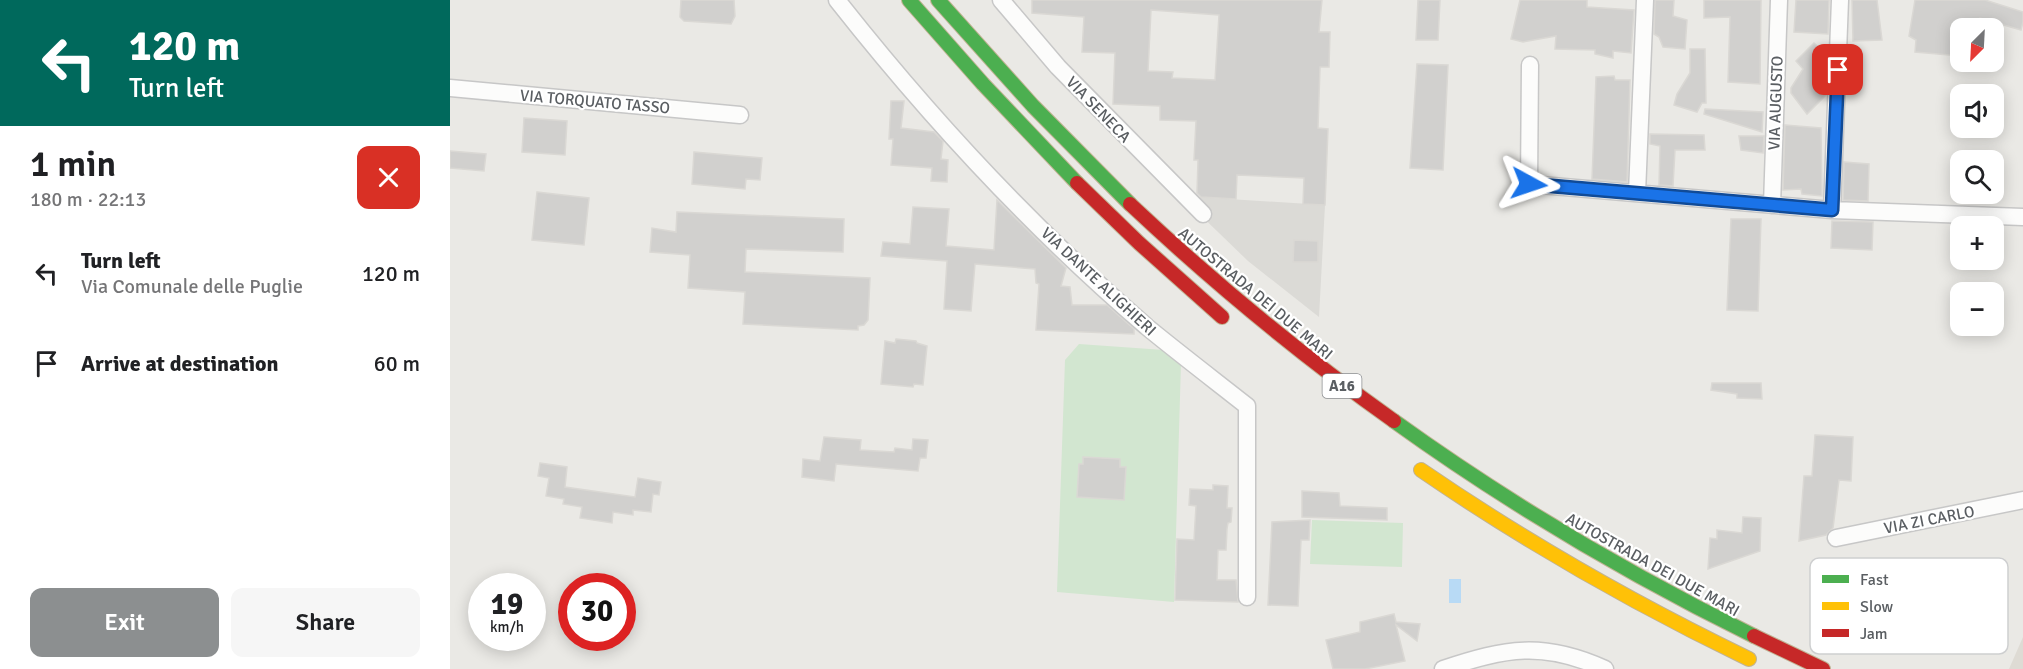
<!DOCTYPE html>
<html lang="en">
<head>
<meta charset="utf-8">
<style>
  body { margin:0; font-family:Signika,sans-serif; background:#f6f6f6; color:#202124; height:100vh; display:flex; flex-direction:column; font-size:22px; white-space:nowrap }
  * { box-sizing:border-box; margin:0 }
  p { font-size:20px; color:#757577 }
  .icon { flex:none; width:33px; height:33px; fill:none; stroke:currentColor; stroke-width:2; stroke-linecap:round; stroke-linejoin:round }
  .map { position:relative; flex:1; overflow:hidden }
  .panel { display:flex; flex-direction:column; background:#fff; width:450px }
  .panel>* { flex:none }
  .banner { background:#00695c; color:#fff; overflow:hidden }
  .needle { width:39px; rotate:204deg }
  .fabs { position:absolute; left:1500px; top:18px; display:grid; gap:12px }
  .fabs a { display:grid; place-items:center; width:54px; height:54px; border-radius:12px; background:#fff; box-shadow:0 3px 15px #0003; font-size:30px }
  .speed { position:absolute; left:18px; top:573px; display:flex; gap:12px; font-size:30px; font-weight:700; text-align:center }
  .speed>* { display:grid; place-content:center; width:78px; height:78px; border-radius:50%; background:#fff; box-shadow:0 3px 15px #0003; line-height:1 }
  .speed small { font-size:15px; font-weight:400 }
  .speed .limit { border:9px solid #d22; background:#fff; color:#111 }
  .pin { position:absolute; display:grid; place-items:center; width:51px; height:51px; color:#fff; margin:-26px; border-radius:12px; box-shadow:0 3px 9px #0006 }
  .me { position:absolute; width:66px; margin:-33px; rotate:95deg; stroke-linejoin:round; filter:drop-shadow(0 0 4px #0008) }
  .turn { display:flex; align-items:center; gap:21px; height:126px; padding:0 30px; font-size:27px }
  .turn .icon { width:78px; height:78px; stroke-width:2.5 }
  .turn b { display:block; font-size:42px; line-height:51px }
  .round { display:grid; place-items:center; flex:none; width:63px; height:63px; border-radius:12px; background:#f6f6f6 }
  .head { display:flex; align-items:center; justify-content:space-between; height:102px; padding:0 30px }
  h1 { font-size:36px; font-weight:600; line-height:45px }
  .cta { display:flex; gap:12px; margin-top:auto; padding:12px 30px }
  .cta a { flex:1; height:69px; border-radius:12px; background:#8c8f90; color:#fff; font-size:24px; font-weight:600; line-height:69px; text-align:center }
  .cta a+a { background:#f6f6f6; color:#202124 }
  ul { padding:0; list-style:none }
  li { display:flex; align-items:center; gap:18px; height:90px; padding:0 30px }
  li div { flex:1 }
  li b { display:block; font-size:22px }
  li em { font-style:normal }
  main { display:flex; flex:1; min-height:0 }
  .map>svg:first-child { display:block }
  .industrial { fill:#dbdad6 }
  .education { fill:#dedbd4 }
  .green { fill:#d2e6d0 }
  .water { fill:#b8daf5 }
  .building { fill:#d1d0ce; stroke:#dad8d4; stroke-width:1.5; fill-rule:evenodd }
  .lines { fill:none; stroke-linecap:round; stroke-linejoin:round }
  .street-casing { stroke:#c7c7c7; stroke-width:19 }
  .fast-casing { stroke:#c1b393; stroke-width:16 }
  .slow-casing { stroke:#c1b393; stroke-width:16 }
  .jam-casing { stroke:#c1b393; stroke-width:16 }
  .street { stroke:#fcfcfb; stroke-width:16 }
  .fast { stroke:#4caf50; stroke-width:14 }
  .slow { stroke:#ffc107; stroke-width:14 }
  .jam { stroke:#c62828; stroke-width:14 }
  .route-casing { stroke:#114b97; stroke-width:15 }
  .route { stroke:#1a73e8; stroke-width:10 }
  .labels { text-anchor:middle; stroke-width:4.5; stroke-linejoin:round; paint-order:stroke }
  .shield { fill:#fff; stroke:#8c8e91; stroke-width:1.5 }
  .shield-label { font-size:15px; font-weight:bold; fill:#5a5e62 }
  .street-label { font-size:16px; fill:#5a5e62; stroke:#fff }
  .key { fill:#fff; stroke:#cecfd0; stroke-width:1.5 }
  .key-label { font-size:16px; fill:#5a5e62 }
</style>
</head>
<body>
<main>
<section class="panel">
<div class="banner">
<div class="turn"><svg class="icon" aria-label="left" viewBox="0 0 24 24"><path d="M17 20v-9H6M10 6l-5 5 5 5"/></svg><div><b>120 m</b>Turn left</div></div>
</div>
<div class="head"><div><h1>1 min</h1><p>180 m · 22:13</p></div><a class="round" style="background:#d93025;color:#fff"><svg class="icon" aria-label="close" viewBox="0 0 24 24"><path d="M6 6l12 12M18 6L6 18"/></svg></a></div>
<ul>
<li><svg class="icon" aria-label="left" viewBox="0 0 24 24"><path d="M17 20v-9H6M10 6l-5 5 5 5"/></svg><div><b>Turn left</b><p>Via Comunale delle Puglie</p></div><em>120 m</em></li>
<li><svg class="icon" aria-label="arrive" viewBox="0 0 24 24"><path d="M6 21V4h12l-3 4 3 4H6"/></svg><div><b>Arrive at destination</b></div><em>60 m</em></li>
</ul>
<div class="cta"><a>Exit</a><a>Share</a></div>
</section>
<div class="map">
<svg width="1573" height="669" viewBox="0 0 1573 669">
  <rect width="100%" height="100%" fill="#eae9e5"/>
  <path class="industrial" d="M747 197 875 205 869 317 798 261 739 204Z"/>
  <path class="education" d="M1573 637V669H1559Z"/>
  <path class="green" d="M629 344 714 350 731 363 724 602 607 592 615 360Z
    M862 520 953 523 952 567 860 564Z"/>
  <path class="water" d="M999 579H1011V603H999Z"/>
  <path class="building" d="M231 0H284L285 16 281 24 234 21 230 17Z
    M582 0H872L869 32H880L879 67H870L868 128 878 129 875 205 853 204 854 178 787 175 786 199 751 197 747 193 748 160H744L746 121 710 120V106L663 104 665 53 632 52 634 17 582 13ZM701 10 769 15 765 80 722 78 723 72 698 71Z
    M968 0H990L988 40H966Z
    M1070 0H1137V7L1184 10 1181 53 1163 51V58L1145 54V50L1105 49 1106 36 1073 42 1061 39Z
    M1205 0H1224L1223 16 1237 20 1235 49 1213 47 1209 37 1204 34Z
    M1254 0H1311L1310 84 1278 82 1280 17 1254 18Z
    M1346 0H1379L1378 34 1344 32Z
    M1402 0H1427L1432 40 1403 41Z
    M1465 0H1535L1573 12V22L1571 30 1530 18 1529 28H1510V56L1465 52 1466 40 1459 36Z
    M1364 43 1377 55 1376 95 1357 114 1341 93V88L1353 69 1346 61Z
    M1240 49H1255L1256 103H1252L1247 112 1224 105 1227 94 1240 73Z
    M967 64 998 65 993 170 960 168Z
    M1164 76 1165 80H1180L1177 182 1142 179 1146 77Z
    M441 101H454L451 128 484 132 493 141 491 159 498 160 497 182 481 181 482 168 441 165 443 139H439Z
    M1255 109 1313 112 1312 132 1254 114Z
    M74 118 117 121 115 155 72 152Z
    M1335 125 1371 128 1372 196 1352 194 1351 189 1333 190Z
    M1200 134 1254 135 1255 150H1225L1223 186 1209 185 1210 146 1200 144Z
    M1289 136H1314L1313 153 1291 150Z
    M0 151 36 154 34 171 0 168Z
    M244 152 312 158 310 180 296 179 295 189 242 184Z
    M1394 162 1419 164 1418 201 1393 200Z
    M87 192 139 198 134 245 82 240Z
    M547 200 616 268 611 286 620 287 622 305H657L684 329V334L586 330 589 284 586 283 585 269 525 264 521 311 494 309 497 261 431 256 433 242 460 244 463 207 499 209 496 246 544 250Z
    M227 212 394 219 393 252 296 249 295 272 420 278 418 320 414 325 408 326V330L293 324 295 292 238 288 240 255 200 252 202 228 226 232Z
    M1281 219H1311L1308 311 1277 310Z
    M1382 221 1423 222 1422 250 1381 248Z
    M844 240 868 241V262H843Z
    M446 339 466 341 467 343 477 346 473 385 464 384 463 387 431 384 435 341 445 343Z
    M1262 383H1311L1312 399 1287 398V394L1261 390Z
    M1365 435 1403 437 1401 481 1389 480 1383 528 1376 535 1349 541 1354 476H1362Z
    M374 437 411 440 410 450 444 452 445 448 462 450 463 439 478 440 476 458H470L468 471 386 464 384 481 352 477 353 459 370 461Z
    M633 457 670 459V467H676L674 500 627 497 629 464H633Z
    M90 463 117 467 115 487 185 497 188 478 211 482 209 495 203 494 201 512 183 510V515L163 512 162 523 130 518 132 507 113 504 114 499 96 496 99 478 88 476Z
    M763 485 778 486 777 508H782L781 522 778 523 777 529 776 550H768L767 580H786L788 602 725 600 727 539 744 540 746 506 739 505 740 489 763 490Z
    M852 491 889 493 890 506 937 508V520L852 517Z
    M1293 517 1311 518 1310 551 1258 569 1260 538 1267 539V530L1292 533Z
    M860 520 859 540H851L848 606 818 605 822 522Z
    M944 614 946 622 970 624 967 641 946 625 955 661 915 669H883L876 640 910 632V622Z"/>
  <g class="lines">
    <g class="street-casing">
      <path id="street" d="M387 0C480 118 583 229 697 327 730 354 764 380 797 406V597
        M551 0 608 67 753 214
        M1080 65 1079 184 1382 210 1573 217
        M0 88 290 115
        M1187 193 1195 0
        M1322 205 1329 0
        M1382 210 1390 0
        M1386 538 1573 500
        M993 669C1056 648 1093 641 1155 669"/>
    </g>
    <g class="fast-casing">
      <path id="fast" d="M459 0 533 84 627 183
        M488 0 583 106 680 204
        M944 421C1058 503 1178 574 1304 636"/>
    </g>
    <g class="slow-casing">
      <path id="slow" d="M971 470C1076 542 1185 604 1299 659"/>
    </g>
    <g class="jam-casing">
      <path id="jam" d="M627 183 689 243 772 317
        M680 204C763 282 851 355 944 421
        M1304 636 1373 669"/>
    </g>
    <use href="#street" class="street"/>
    <use href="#fast" class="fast"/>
    <use href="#slow" class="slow"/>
    <use href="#jam" class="jam"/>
  </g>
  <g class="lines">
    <g class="route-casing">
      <path id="route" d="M1079 184 1382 210 1388 70"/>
    </g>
    <use href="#route" class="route"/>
  </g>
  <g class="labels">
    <rect class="shield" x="872.5" y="374" width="39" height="24" rx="4.5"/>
    <g class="shield-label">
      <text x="892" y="391">A16</text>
    </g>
    <g class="street-label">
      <text transform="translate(145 101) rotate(5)" y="6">VIA TORQUATO TASSO</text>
      <text transform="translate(1325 103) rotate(-88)" y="6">VIA AUGUSTO</text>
      <text transform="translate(649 109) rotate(46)" y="6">VIA SENECA</text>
      <text transform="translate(649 281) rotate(43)" y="6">VIA DANTE ALIGHIERI</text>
      <text transform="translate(806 293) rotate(40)" y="6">AUTOSTRADA DEI DUE MARI</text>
      <text transform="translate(1479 519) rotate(-11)" y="6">VIA ZI CARLO</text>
      <text transform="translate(1203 564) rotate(29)" y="6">AUTOSTRADA DEI DUE MARI</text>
    </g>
  </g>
  <rect x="1360" y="558" width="198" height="96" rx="9" class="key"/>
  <rect x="1372" y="575" width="27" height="8" fill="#4caf50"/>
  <rect x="1372" y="602" width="27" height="8" fill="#ffc107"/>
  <rect x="1372" y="629" width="27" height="8" fill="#c62828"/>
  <g class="key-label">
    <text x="1410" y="585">Fast</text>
    <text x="1410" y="612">Slow</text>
    <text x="1410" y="639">Jam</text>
  </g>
</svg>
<div class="fabs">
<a><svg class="needle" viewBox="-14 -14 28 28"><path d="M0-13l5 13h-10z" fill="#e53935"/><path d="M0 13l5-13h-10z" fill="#757577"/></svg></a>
<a><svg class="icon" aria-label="sound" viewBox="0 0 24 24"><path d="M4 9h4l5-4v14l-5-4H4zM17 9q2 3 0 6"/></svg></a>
<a><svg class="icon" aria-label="search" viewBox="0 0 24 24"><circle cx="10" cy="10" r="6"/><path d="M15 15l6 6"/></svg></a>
<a>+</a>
<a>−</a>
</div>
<div class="speed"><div>19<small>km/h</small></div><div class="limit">30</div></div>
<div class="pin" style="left:1388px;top:70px;background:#d93025"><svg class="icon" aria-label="arrive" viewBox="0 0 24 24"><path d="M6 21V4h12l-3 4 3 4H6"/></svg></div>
<svg class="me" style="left:1079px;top:184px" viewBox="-20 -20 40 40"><path d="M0-17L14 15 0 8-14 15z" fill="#1a73e8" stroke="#fff" stroke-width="4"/></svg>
</div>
</main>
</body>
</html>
